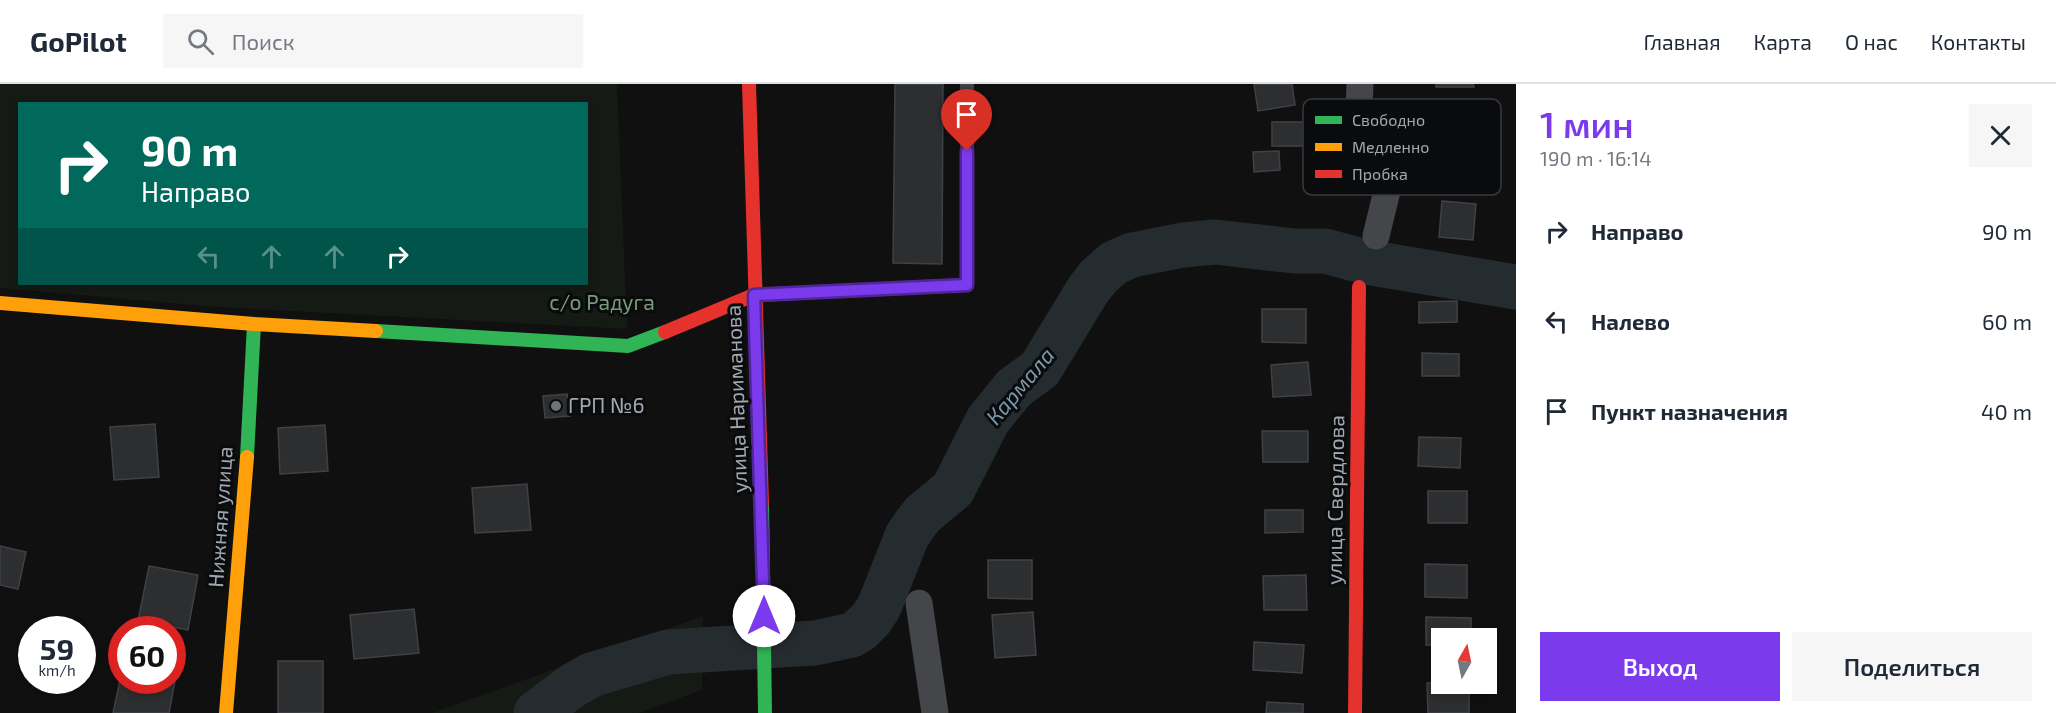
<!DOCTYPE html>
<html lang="ru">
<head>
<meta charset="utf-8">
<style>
  body { margin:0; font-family:"Exo 2",sans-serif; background:#f6f6f7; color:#1f2937; height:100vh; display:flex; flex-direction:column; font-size:22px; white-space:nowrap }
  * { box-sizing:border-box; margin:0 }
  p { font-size:20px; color:#747a83 }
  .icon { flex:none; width:33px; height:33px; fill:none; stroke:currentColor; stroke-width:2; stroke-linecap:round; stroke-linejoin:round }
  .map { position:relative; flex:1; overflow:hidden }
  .drawer { display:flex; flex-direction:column; background:#fff; width:540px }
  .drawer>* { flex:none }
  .guide { position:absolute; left:18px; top:18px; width:570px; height:183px; border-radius:0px; box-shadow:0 3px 9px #0003; background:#00695c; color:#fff; overflow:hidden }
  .needle { width:39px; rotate:9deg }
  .fabs { position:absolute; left:1431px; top:544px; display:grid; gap:12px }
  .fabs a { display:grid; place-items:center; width:66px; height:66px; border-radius:0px; background:#fff; box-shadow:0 3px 9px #0003; font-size:30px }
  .speed { position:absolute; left:18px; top:532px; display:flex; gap:12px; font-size:30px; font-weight:700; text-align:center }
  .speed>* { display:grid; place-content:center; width:78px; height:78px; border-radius:50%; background:#fff; box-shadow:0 3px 9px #0003; line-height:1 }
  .speed small { font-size:15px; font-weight:400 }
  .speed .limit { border:9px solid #d22; background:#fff; color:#111 }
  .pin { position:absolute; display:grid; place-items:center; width:51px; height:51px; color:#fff; margin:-62px -26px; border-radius:50% 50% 50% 0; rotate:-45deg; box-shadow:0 0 6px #0007 }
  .pin .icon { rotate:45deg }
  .me { position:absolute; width:66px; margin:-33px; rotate:0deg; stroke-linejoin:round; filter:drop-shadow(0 0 4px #0008) }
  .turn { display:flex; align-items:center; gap:21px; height:126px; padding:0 24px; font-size:27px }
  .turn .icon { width:78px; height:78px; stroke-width:2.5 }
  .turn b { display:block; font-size:42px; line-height:51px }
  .lanes { display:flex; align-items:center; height:57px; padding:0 24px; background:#0003; justify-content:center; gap:30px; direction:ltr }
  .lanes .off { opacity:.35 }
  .round { display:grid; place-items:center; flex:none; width:63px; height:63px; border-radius:0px; background:#f6f6f7 }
  .head { display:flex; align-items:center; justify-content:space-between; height:102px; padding:0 24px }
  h1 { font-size:36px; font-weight:600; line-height:45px; color:#7c3aed }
  .primary-button { display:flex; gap:12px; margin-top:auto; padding:12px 24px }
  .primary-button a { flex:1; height:69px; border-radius:0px; background:#7c3aed; color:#fff; font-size:24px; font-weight:600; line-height:69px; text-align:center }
  .primary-button a+a { background:#f6f6f7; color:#1f2937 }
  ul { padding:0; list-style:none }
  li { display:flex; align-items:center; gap:18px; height:90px; padding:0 24px }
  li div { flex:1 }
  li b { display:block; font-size:22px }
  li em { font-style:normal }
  header { display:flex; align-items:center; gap:36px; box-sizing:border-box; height:84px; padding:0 30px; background:#fff; border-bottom:2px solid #e0e1e3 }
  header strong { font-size:28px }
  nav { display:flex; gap:33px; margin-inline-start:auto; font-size:21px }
  .search { width:420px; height:54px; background:#f6f6f7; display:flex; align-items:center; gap:15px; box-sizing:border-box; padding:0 21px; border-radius:0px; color:#747a83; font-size:22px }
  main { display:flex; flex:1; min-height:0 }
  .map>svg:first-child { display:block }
  .green { fill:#151a15; fill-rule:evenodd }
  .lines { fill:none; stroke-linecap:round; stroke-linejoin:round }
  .river { stroke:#252c30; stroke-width:45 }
  .building { fill:#2d2e30; stroke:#3f4144; stroke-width:1.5 }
  .lane { stroke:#444649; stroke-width:14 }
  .street { stroke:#444649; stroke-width:27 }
  .fast { stroke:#30b455; stroke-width:14 }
  .slow { stroke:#ff9f0a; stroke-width:14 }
  .jam { stroke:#e5322d; stroke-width:14 }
  .route-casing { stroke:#51269a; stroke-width:15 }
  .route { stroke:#7c3aed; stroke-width:10 }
  .poi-dot { fill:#6e7379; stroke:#0a0b0c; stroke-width:2 }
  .labels { text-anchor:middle; stroke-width:6; stroke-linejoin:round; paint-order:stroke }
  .park-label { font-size:21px; fill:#7a9b79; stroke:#0a0b0c }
  .street-label { font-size:21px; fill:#a1a8b1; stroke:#0a0b0c }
  .poi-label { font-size:21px; fill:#a1a8b1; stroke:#0a0b0c; text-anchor:start }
  .water-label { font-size:22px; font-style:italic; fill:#7999ab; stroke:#0a0b0c }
  .key { fill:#0a0b0c; stroke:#373a3e; stroke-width:1.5 }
  .key-label { font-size:16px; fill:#a1a8b1 }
</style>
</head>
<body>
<header>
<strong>GoPilot</strong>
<div class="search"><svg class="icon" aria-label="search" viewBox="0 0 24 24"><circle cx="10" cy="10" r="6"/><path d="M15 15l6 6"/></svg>Поиск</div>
<nav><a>Главная</a><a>Карта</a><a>О нас</a><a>Контакты</a></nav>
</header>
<main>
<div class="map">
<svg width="1516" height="629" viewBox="0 0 1516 629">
  <rect width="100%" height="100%" fill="#101010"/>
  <path class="green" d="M0 0H617L627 245 217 223 0 204ZM20 20H586V200H20Z
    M703 532 702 606 639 629H432Z"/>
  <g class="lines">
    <path class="river" d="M536 629 572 602 591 591 668 568 815 559 852 551 860 546 871 535 879 523 907 452 915 440 923 430 953 405 988 336 1014 304 1040 285 1088 206 1099 192 1114 179 1132 171 1183 161 1215 158 1294 167H1325L1366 178 1516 203"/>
  </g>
  <path class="building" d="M895 0H943L942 180 893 179Z
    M1254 0H1292L1295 21 1258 27Z
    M1436 0H1473L1474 3H1436Z
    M1272 38H1305V62H1272Z
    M1279 67 1280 86 1254 88 1253 68Z
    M1442 117 1476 120 1473 156 1439 153Z
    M1457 217V238L1419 239V218Z
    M1262 225H1306V259L1262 258Z
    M1422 269 1459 270V292H1422Z
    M1308 278 1311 311 1273 313 1271 281Z
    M567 310 570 332 545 334 543 312Z
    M155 340 159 393 114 396 110 343Z
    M325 341 328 387 280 390 278 344Z
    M1262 347H1308V378H1263Z
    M1419 353 1461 354 1460 384 1418 382Z
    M527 400 531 446 475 449 472 404Z
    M1428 407H1467V439H1428Z
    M1265 426H1303V448L1265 449Z
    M0 462 26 468 18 505 0 501Z
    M988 476H1032V515L988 514Z
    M1425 480 1467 481V514L1425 513Z
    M149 482 198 491 188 546 138 537Z
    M1306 491 1307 526H1264L1263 492Z
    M414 525 419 569 354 575 350 531Z
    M1033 528 1036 571 995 574 992 531Z
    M1426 533 1471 534V555H1442V561H1426Z
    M1254 558 1304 561 1302 589 1253 586Z
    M278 577H323V629H278Z
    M122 587V597H172V592H176L169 629H113Z
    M1442 598V600H1469V629H1428L1427 599Z
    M1267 618 1303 620V629H1266Z"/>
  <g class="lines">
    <path class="lane" d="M754 211 967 201V0"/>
    <path class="street" d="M1360 0 1359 26 1374 63 1387 107 1376 152
      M919 519 935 629"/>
    <path class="fast" d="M376 247 628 262 665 248
      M247 373 254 240
      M762 419 765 629"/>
    <path class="slow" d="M0 219 254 240 376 247
      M226 629 247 373"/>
    <path class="jam" d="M749 0 762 419
      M665 248 754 211
      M1355 629 1359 203"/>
  </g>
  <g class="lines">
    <g class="route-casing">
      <path id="route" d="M764 532 754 211 967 201V67"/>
    </g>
    <use href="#route" class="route"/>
  </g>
  <circle class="poi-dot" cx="556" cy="322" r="6"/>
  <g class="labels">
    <g class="park-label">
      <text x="602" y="226">с/о Радуга</text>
    </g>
    <g class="street-label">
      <text transform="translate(737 315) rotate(-92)" y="7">улица Нариманова</text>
      <text transform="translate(1336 416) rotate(-89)" y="7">улица Свердлова</text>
      <text transform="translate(221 433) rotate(-86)" y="7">Нижняя улица</text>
    </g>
    <g class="poi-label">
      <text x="568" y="329">ГРП №6</text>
    </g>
    <g class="water-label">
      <text transform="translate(1020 302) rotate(-50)" y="8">Кармала</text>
    </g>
  </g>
  <rect x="1303" y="15" width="198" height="96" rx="9" class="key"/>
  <rect x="1315" y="32" width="27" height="8" fill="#30b455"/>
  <rect x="1315" y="59" width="27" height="8" fill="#ff9f0a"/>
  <rect x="1315" y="86" width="27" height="8" fill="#e5322d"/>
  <g class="key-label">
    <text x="1352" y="42">Свободно</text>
    <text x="1352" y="69">Медленно</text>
    <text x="1352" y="96">Пробка</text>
  </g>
</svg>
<div class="fabs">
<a><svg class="needle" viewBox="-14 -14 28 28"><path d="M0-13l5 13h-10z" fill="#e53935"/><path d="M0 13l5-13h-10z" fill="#747a83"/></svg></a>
</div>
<div class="speed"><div>59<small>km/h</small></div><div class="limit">60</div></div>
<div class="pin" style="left:967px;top:67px;background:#d93025"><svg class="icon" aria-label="arrive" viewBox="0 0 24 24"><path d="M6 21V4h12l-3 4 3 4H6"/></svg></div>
<svg class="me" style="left:764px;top:532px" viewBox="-20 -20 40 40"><circle r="19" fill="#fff"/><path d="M0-13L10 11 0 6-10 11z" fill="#7c3aed"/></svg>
<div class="guide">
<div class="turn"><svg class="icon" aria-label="right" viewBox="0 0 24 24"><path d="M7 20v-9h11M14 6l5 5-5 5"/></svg><div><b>90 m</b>Направо</div></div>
<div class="lanes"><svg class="icon off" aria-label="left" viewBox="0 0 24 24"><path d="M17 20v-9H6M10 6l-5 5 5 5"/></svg><svg class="icon off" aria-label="ahead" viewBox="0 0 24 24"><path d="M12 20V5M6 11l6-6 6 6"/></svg><svg class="icon off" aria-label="ahead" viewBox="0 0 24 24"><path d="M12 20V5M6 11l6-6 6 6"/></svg><svg class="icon" aria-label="right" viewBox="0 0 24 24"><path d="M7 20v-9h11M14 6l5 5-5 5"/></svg></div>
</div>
</div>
<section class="drawer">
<div class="head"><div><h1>1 мин</h1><p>190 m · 16:14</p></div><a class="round"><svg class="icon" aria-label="close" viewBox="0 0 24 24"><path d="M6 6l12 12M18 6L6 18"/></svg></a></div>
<ul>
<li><svg class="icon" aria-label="right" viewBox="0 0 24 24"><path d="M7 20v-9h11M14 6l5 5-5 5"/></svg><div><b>Направо</b></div><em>90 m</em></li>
<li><svg class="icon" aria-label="left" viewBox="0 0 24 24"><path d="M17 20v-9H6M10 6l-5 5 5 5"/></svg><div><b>Налево</b></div><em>60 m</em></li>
<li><svg class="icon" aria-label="arrive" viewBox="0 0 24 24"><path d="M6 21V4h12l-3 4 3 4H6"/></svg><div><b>Пункт назначения</b></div><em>40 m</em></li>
</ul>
<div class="primary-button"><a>Выход</a><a>Поделиться</a></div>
</section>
</main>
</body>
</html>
